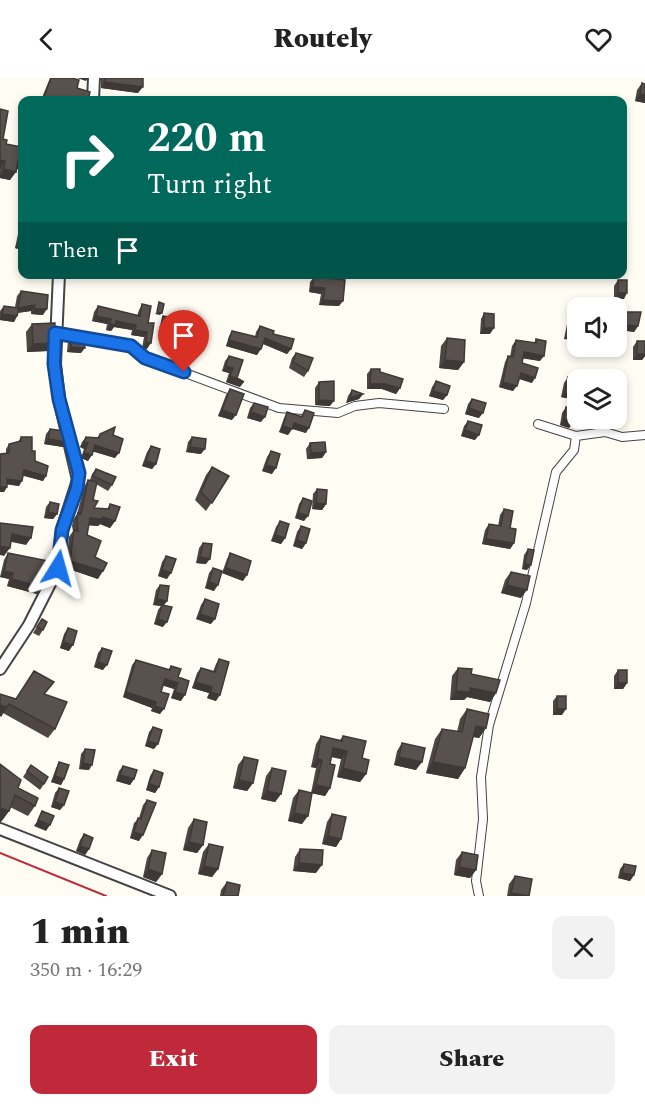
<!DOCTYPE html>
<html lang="en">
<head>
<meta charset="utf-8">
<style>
  body { margin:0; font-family:Spectral,serif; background:#f2f2f2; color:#222; height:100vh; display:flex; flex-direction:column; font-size:22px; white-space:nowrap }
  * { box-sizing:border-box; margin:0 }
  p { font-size:20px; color:#767676 }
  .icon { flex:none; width:33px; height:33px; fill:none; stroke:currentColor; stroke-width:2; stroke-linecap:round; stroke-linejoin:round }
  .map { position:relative; height:818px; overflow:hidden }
  .details { display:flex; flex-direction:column; background:#fff; flex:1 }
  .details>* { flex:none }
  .top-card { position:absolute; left:18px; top:18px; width:609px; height:183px; border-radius:12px; box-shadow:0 3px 9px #0003; background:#00695c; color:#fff; overflow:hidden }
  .buttons { position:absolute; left:567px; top:219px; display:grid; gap:12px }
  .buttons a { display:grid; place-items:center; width:60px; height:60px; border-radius:12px; background:#fff; box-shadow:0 3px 9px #0003; font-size:30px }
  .pin { position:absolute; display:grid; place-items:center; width:51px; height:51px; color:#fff; margin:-62px -26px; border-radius:50% 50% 50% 0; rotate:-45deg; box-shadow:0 0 6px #0007 }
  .pin .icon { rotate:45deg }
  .me { position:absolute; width:66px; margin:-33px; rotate:8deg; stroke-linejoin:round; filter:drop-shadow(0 0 4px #0008) }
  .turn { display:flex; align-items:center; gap:21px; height:126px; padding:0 30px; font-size:27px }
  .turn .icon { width:78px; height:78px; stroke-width:2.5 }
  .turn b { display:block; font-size:42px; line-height:51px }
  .then { display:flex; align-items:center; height:57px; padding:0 30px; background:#0003; gap:12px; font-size:22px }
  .round { display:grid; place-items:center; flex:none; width:63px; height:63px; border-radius:12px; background:#f2f2f2 }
  .overview { display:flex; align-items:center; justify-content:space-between; height:102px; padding:0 30px }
  h1 { font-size:36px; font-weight:800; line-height:45px }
  .cta { display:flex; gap:12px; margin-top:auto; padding:12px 30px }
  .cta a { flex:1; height:69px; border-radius:12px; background:#c02939; color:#fff; font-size:24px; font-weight:800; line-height:69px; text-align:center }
  .cta a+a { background:#f2f2f2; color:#222 }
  header { display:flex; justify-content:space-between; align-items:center; height:78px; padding:0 30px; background:#fff; font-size:27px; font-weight:800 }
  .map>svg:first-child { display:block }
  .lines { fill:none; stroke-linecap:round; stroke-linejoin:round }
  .minor-casing { stroke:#434343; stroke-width:10 }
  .tertiary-casing { stroke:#434343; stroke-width:14 }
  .minor { stroke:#fff; stroke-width:8 }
  .tertiary { stroke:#fff; stroke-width:10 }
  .rail { stroke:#c02939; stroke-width:2 }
  .wall { fill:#4d4642 }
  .shaded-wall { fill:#3e3936 }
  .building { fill:#59514d; stroke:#3e3936; stroke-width:1.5 }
  .route-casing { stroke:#114b97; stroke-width:15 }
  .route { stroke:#1a73e8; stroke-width:10 }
</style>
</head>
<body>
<header><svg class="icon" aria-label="back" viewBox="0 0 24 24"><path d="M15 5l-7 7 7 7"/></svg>Routely<svg class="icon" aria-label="heart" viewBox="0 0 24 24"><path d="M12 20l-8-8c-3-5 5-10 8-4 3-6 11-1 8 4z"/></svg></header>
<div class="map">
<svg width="645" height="818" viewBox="0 0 645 818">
  <rect width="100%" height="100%" fill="#fffcf4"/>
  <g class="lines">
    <g class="minor-casing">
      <path id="minor" d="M55 255 131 268 145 280 279 330 338 335 355 328 379 325 444 331
        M538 346 576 358 605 354 622 359 645 357
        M479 818 476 803 483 741 481 699 489 647 526 525 556 394 574 372 576 358"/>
    </g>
    <g class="tertiary-casing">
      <path id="tertiary" d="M93 22 94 0
        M0 591 29 547 58 490 62 452 78 402 59 321 55 286 59 196
        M0 751 170 818"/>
    </g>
    <use href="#minor" class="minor"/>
    <use href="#tertiary" class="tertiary"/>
    <path class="rail" d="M0 775 106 818"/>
  </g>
  <path class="wall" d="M50 0H72L77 10 88 22H41Z
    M101 0H143L138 15 101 10Z
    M642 5 645 6V25L635 23 637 12Z
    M0 31 3 61 6 66 21 69 22 65V92L17 91 10 102 0 100V101Z
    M22 151V172L15 170 18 156Z
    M314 199 339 228 319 227 321 216 309 214 310 204Z
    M618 202 624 221H614V208Z
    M21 213 43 237 31 236V233L18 235 17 238 14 244 0 242V233L4 228 15 229 17 218Z
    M142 226 148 245 147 271 142 270 144 259 131 257 132 252 114 249 111 253 106 252 107 246 92 243 94 234 98 228 137 238 139 232Z
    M624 234 638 248 634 254 621 252 620 239Z
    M484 235 490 256H480L481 241Z
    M572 239 578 240V262L564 261 567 246Z
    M32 246 54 265 48 273 27 274 26 254Z
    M260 248 273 256 291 271 287 276 263 266 257 277 226 268 229 258 232 253 255 259 256 254Z
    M172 252 185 259 189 269 185 274 174 272 175 267 166 265 169 256Z
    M72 258 81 275 67 274 68 263Z
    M447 260 464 284 458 292 439 290 441 268Z
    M536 261 540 283 523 280 522 285 532 305 519 301 513 313 499 309 505 284 508 278 510 279 512 268 516 262 534 265Z
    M637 263H645V278L642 282H633V269Z
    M296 275 308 293 304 299 289 290 292 280Z
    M229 278 237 300 240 309 226 304 229 295 222 293 225 283Z
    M371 291 380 294 400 310 396 316 382 311H367V296Z
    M568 299 575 315 571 321 561 319 564 305Z
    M436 303 447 317 443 322 429 318 432 309Z
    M319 304 330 328 315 327V310Z
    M230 311 232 342 218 338 226 317Z
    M352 312 363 316 359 321 346 325 348 318Z
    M472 321 479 340 465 336 468 326Z
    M254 325 261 344 247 340 250 330Z
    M566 329 573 344 569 350 560 347 562 335Z
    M305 332 306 355 292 351 288 357 279 354 284 340 287 334 301 338Z
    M468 343 475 362 461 358 464 348Z
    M50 351 63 369 44 366 46 356Z
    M100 356 113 357 115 380 93 373 88 383 81 380 84 371 80 369 82 364 86 359 97 360Z
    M21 359 32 373 35 383 46 398 43 403 23 397 19 408 7 406V409L4 414H0V376L6 375V371L9 366 18 364Z
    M192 359 201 376 186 374 188 364Z
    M310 365 326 374 322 380 307 381 306 371Z
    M151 368 156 386 152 391 142 388 147 374Z
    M271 373 272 396 262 393 267 379Z
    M212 389 229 398 206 433 195 422 206 397Z
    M96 391 112 407 108 413 96 406 93 422 94 430 107 431 110 426 115 443 110 450 100 446 98 448 88 447 87 457 95 479 98 501 66 490 69 459 73 453 72 448 73 442 77 436 84 409 88 402H90L92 396Z
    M317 411 326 426 322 432 312 431 313 416Z
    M303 420 304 443 295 440 299 426Z
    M50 424 57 436 53 441 44 440 46 429Z
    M504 431 510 450 514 465 510 471 482 466 485 452 489 446 498 448 500 437Z
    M280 443 285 460 281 466 271 463 276 449Z
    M301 448 306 465 302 471 293 468 297 454Z
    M203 465 206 486 196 485 199 470Z
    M528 471 527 492 522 491 524 477Z
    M8 475 46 483 51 475 56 476 37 516 7 508 9 501 0 499 4 482Z
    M230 475 243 503 222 495 227 481Z
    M166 478 167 501 158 498 162 484Z
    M213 490 214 513 205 510 209 495Z
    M511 494 521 520 501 515 505 502Z
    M160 507 167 523 164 527 163 549 154 546 158 532 161 528 153 527 156 512Z
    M205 521 211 546 196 541 201 527Z
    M42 541 43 552 39 558 33 555Z
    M68 550 69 573 60 570 64 556Z
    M102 570 103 592 94 589 98 575Z
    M219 581 216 623 207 620 209 615 192 610 197 595 201 590 213 594 216 586Z
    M136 582 168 592 171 588 178 599 181 623 171 620 174 611 163 607 161 614 160 636 151 633 152 630 123 619 132 587Z
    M458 590 471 596 496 615 490 624 467 619 464 622H450L452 598Z
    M618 592 627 605 623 611H614V598Z
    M0 616 15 621 45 617 55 651 48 660 3 635 1 639Z
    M557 618 562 637H553V623Z
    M467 631 486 650 479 660 473 659 465 690 458 701 426 695 435 661 442 651 457 654 460 641Z
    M153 649 154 671 145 668 149 654Z
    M321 658 340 662 343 658 362 680 366 696 360 704 337 699 341 681 331 679 330 686V710L325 718 311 715 316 690 311 689 316 666Z
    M402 665 416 692 394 687 397 673Z
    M85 671 89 692 79 691 81 676Z
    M244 679 253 705 247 713 233 710 238 687Z
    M59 684 64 701 61 707 51 704 56 690Z
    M31 687 44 706 40 712 23 699Z
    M123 688 134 701 130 707 116 703 119 693Z
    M272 690 281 716 275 724 261 721 266 698Z
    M154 692 159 709 155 715 146 712 150 698Z
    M18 710 35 728 28 738 10 729 9 733 1 744Z
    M59 710 64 727 60 732 51 729 55 715Z
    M299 712 302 746 288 743 293 720Z
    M147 722 139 763 130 760 134 745 139 740 143 727Z
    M332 736 341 761 336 769 322 766 327 744Z
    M194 741 203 767 197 775 183 772 188 750Z
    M84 756 89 771 85 777 76 773 80 762Z
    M209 766 218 791 212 799 198 796 203 774Z
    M300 771 316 795 293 793 295 779Z
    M152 772 162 796 156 804 143 799 147 780Z
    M462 774 476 792 470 800 454 797 456 782Z
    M624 786 634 797 630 803 618 800 620 791Z
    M515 798 529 818H507L509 806Z
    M227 804 238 818H220L221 812Z"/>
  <path class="shaded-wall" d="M77 0H88L86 3Z
    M105 4 143 9 138 15 101 10Z
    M640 16 645 17V25L635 23Z
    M0 82 5 83 0 91Z
    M18 82 22 83V92L13 90Z
    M4 91 16 94 10 102 0 100V97Z
    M19 164 22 165V172L15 170Z
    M312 209 325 210 321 216 309 214Z
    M618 215H627L624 221H614Z
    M323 222 343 223 339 228 319 227Z
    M35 227 31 233 15 235 19 230Z
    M34 231H47L43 237 31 236Z
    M157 234 162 235 160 237 155 236Z
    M2 236 17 238 14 244 0 242V240Z
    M96 238 111 241 107 246 92 243Z
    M116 243 136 247 132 252 114 249 111 253 106 252 110 246Z
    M161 247 166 248 164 251 159 249Z
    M624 247 638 248 634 254 621 252Z
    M484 250H494L490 256H480Z
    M135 252 147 254 144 259 131 257Z
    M569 254 578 255V262L564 261Z
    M265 260 291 271 287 276 261 265Z
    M170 261 178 263 175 267 166 265Z
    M229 262 261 271 257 277 226 268Z
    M146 264 151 265 147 271 142 270Z
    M54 265 48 273 27 274 33 266Z
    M178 267 189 269 185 274 174 272Z
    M71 269 85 270 81 275 67 274Z
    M524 274 544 278 540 283 520 280Z
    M637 276H645V278L642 282H633Z
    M445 282 464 284 458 292 439 290Z
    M226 288 233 290 229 295 222 293Z
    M521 295 535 300 532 305 517 300Z
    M230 298 244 304 240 309 226 304Z
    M503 304 517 308 513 313 499 309Z
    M370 306H385L400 310 396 316 382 311H367Z
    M433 313 447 317 443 322 429 318Z
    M565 314 575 315 571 321 561 319Z
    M363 316 359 321 346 325 350 320Z
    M319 322 334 323 330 328 315 327Z
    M469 330 483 335 479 340 465 336Z
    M222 332 236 337 232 342 218 338Z
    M251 334 265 339 261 344 247 340Z
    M564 341 573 344 569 350 560 347Z
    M294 345 309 350 306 355 291 350Z
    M283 348 292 351 288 357 279 354Z
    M465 352 479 357 475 362 461 358Z
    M48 361 66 364 63 369 44 366Z
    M84 364 88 365 84 371 80 369Z
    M95 367 119 375 115 380 91 373Z
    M190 369 205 371 201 376 186 374Z
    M326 374 322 380 307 381 311 375Z
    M84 375 92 377 88 383 81 380Z
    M146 383 156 386 152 391 142 388Z
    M266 387 276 390 272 396 262 393Z
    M24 392 46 398 43 403 20 397Z
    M7 401 22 403 19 408 4 406Z
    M0 409H7L4 414H0Z
    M316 425 326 426 322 432 312 431Z
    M48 434 57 436 53 441 44 440Z
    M298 435 308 438 304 443 295 440Z
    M103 439 115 443 110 450 100 446 98 448 85 447 90 440Z
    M12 456 31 460 26 467 7 463Z
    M275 457 285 460 281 466 271 463Z
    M486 461 514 465 510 471 482 466Z
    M297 462 306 465 302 471 293 468Z
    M0 468 10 470 4 478 0 477Z
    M200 479 210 481 206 486 196 485Z
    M70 483 103 493 98 501 66 490Z
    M525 486 531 487 527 492 522 491Z
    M226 490 247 497 243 503 222 495Z
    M162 492 171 495 167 501 158 498Z
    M4 493 13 495 9 501 0 499Z
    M12 501 41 509 37 516 7 508Z
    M209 504 218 507 214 513 205 510Z
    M507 507 527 512 521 520 501 515Z
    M157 521 167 523 163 528 153 527Z
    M200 536 215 541 211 546 196 541Z
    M158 541 167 544 163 549 154 546Z
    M63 564 73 567 69 573 60 570Z
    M98 584 107 587 103 592 94 589Z
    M165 601 178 605 174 611 161 607Z
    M196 604 212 609 209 615 192 610Z
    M618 605H627L623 611H614Z
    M470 610 496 615 490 624 467 619 464 622H450L456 613Z
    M126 614 156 624 152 630 123 619Z
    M175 614 185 617 181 623 171 620Z
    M211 614 220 617 216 623 207 620Z
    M0 627 7 629 1 639 0 638Z
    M155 628 164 631 160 636 151 633Z
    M557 631H566L562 637H553Z
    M476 648 486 650 479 660 469 658Z
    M148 663 158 666 154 671 145 668Z
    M333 670 347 673 341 681 328 678Z
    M399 679 422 684 416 692 394 687Z
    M317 681 322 682 316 690 311 689Z
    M433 684 465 690 458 701 426 695Z
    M83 685 92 687 89 692 79 691Z
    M343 690 366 696 360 704 337 699Z
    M120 697 134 701 130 707 116 703Z
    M55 698 64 701 61 707 51 704Z
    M239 702 253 705 247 713 233 710Z
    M149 706 159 709 155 715 146 712Z
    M316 707 330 710 325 718 311 715Z
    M267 713 281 716 275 724 261 721Z
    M55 724 64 727 60 732 51 729Z
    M0 730 9 733 1 744H0Z
    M294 735 308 738 302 746 288 743Z
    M38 742 50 747 46 753 34 748Z
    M134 754 143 757 139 763 130 760Z
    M328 758 341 761 336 769 322 766Z
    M189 764 203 767 197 775 183 772Z
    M80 768 89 771 85 777 76 773Z
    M299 785 322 787 316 795 293 793Z
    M204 788 218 791 212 799 198 796Z
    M459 789 476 792 470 800 454 797Z
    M148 791 162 796 156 804 143 799Z
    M622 795 634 797 630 803 618 800Z
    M511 815 525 818H509Z"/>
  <path class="building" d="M51 0H72L79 2 77 10 90 14 88 22H43Z
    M105 0H143V9L105 4Z
    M642 5 645 6V17L640 16Z
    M0 31 8 33 3 61 7 62 6 66 22 69V83L18 82 16 94 4 91 5 83 0 82Z
    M22 151V165L19 164Z
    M314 199 345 202 343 223 323 222 325 210 312 209Z
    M618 202H627V215H618Z
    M21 213 48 217 47 231H34L35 227 19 230 17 238 2 236 4 228 18 230Z
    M159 224 164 226 162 235 157 234Z
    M142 226 151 228 148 245H154L151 265 146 264 147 254 135 252 136 247 116 243 115 247 110 246 111 241 96 238 98 228 140 238Z
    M624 234H641L638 248 624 247Z
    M484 235 494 236V250H484Z
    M163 238 168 239 166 248 161 247Z
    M572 239 578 240V255L569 254Z
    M55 245 54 265 33 266 32 246Z
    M260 248 274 253 273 256 294 261 291 271 265 260 261 271 229 262 232 253 257 259Z
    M172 252 186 253 185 259 190 261 189 269 178 267V263L170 261Z
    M72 258 84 260 85 270 71 269Z
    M447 260 465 262 464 284 445 282Z
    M536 261 546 263 544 278 524 274 522 285 538 290 535 300 521 295 517 308 503 304 508 278 513 279 516 262 536 265Z
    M637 263H645V276H637Z
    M296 275 313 280 308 293 293 284Z
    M229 278 243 282 237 300 244 304 230 298 233 290 226 288Z
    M371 291H380V294L403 301 400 310 385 306H370Z
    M568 299 577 301 575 315 565 314Z
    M334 303V323L319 322V304Z
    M436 303 450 308 447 317 433 313Z
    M230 311 244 316 236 337 222 332Z
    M352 312 363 316 350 320Z
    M472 321 486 325 483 335 469 330Z
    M254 325 268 329 265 339 251 334Z
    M566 329 576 331 573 344 564 341Z
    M305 332 314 335 309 350 294 345 292 351 283 348 287 334 302 339Z
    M468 343 482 347 479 357 465 352Z
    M115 349 113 357 123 361 119 375 95 367 92 377 84 375 88 365 84 364 86 359 99 360 100 356Z
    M50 351 64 353 66 364 48 361Z
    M21 359H32V373H35V383L48 388 46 398 24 392 22 403 7 401V409H0V376L9 375V366L21 363Z
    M192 359 206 361 205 371 190 369Z
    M325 364 326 374 311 375 310 365Z
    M151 368 160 371 156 386 146 383Z
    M271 373 280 376 276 390 266 387Z
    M212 389 229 398 212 425 201 414Z
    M96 391 116 399 112 407 93 398Z
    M88 402 97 404 93 422 98 423 94 430 109 431 110 426 120 429 115 443 103 439V441L90 440 87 457 101 463 95 479 107 485 103 493 70 483 74 452 78 453 77 441 78 435 81 436Z
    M317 411 327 412 326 426 316 425Z
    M303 420 312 423 308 438 298 435Z
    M50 424 59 426 57 436 48 434Z
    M504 431 513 433 510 450 516 451 514 465 486 461 489 446 501 448Z
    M280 443 289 446 285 460 275 457Z
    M0 445 33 449 31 460 12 456 10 470 0 468Z
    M301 448 310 451 306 465 297 462Z
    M203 465 212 466 210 481 200 479Z
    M528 471 534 472 531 487 525 486Z
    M8 475 48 483 51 475 56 476 55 481 41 509 12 501 13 495 4 493Z
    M230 475 251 483 247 497 226 490Z
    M166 478 176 481 171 495 162 492Z
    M213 490 222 493 218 507 209 504Z
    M511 494 530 498 527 512 507 507Z
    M160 507 169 508 167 523 157 521Z
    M205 521 219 526 215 541 200 536Z
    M162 527 172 529 167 544 158 541Z
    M42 541 47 544 43 552 37 549Z
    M68 550 77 553 73 567 63 564Z
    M102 570 112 573 107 587 98 584Z
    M219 581 229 584 220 617 211 614 212 609 196 604 201 590 215 594Z
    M136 582 170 592 171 588 181 591 178 599 189 603 185 617 175 614 178 605 165 601 161 614 169 616 164 631 155 628 156 624 126 614Z
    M458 590 472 591 471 596 500 602 496 615 470 610V614L456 613Z
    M618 592H627V605H618Z
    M34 593 54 604 44 616 67 624 55 651 9 626 7 629 0 627V616L16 621Z
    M557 618H566V631H557Z
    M467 631 489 636 486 650 476 648 465 690 433 684 442 651 462 654Z
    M153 649 162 652 158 666 148 663Z
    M321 658 342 663 343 658 366 663 362 680 369 682 366 696 343 690 347 673 333 670 330 686 335 687 330 710 316 707 322 682 317 681Z
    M402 665 425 670 422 684 399 679Z
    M85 671 95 672 92 687 83 685Z
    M244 679 258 682 253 705 239 702Z
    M59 684 69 687 64 701 55 698Z
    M0 686 21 702 18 710 38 720 35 728 15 717 9 733 0 730Z
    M31 687 48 699 44 706 27 693Z
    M123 688 137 692 134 701 120 697Z
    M272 690 286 693 281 716 267 713Z
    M154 692 163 695 159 709 149 706Z
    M59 710 69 713 64 727 55 724Z
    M299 712 312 715 308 738 294 735Z
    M147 722 156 725 143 757 134 754 138 740 141 741Z
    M42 733 54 738 50 747 38 742Z
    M332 736 346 739 341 761 328 758Z
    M194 741 207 744 203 767 189 764Z
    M84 756 93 760 89 771 80 768Z
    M209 766 223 769 218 791 204 788Z
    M300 771 323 772 322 787 299 785Z
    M152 772 166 775 162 796 148 791Z
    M462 774 478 777 476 792 459 789Z
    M624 786 636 788 634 797 622 795Z
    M515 798 532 801 529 818 511 815Z
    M227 804 240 807 238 818H223Z"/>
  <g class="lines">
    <g class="route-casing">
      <path id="route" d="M58 490 62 452 77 410 79 395 59 321 54 286 55 255 131 268 145 280 184 294"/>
    </g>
    <use href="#route" class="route"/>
  </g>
</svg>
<div class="buttons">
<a><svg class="icon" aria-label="sound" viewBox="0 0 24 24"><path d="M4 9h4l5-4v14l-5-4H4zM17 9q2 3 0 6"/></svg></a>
<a><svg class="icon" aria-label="layers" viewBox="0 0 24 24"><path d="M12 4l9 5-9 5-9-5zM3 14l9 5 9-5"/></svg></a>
</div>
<div class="pin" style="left:184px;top:294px;background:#d93025"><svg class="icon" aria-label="arrive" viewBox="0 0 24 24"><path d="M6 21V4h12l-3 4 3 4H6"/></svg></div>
<svg class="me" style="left:58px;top:490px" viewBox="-20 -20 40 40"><path d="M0-17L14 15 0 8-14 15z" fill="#1a73e8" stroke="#fff" stroke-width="4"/></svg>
<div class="top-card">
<div class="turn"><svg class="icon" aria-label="right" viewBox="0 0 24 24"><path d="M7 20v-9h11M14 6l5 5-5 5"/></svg><div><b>220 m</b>Turn right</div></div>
<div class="then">Then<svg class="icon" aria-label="arrive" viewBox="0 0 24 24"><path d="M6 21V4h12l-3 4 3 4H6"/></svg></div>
</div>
</div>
<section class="details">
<div class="overview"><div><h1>1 min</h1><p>350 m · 16:29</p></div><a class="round"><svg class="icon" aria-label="close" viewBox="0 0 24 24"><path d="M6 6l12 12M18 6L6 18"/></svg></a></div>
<div class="cta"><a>Exit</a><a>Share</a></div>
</section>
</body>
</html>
